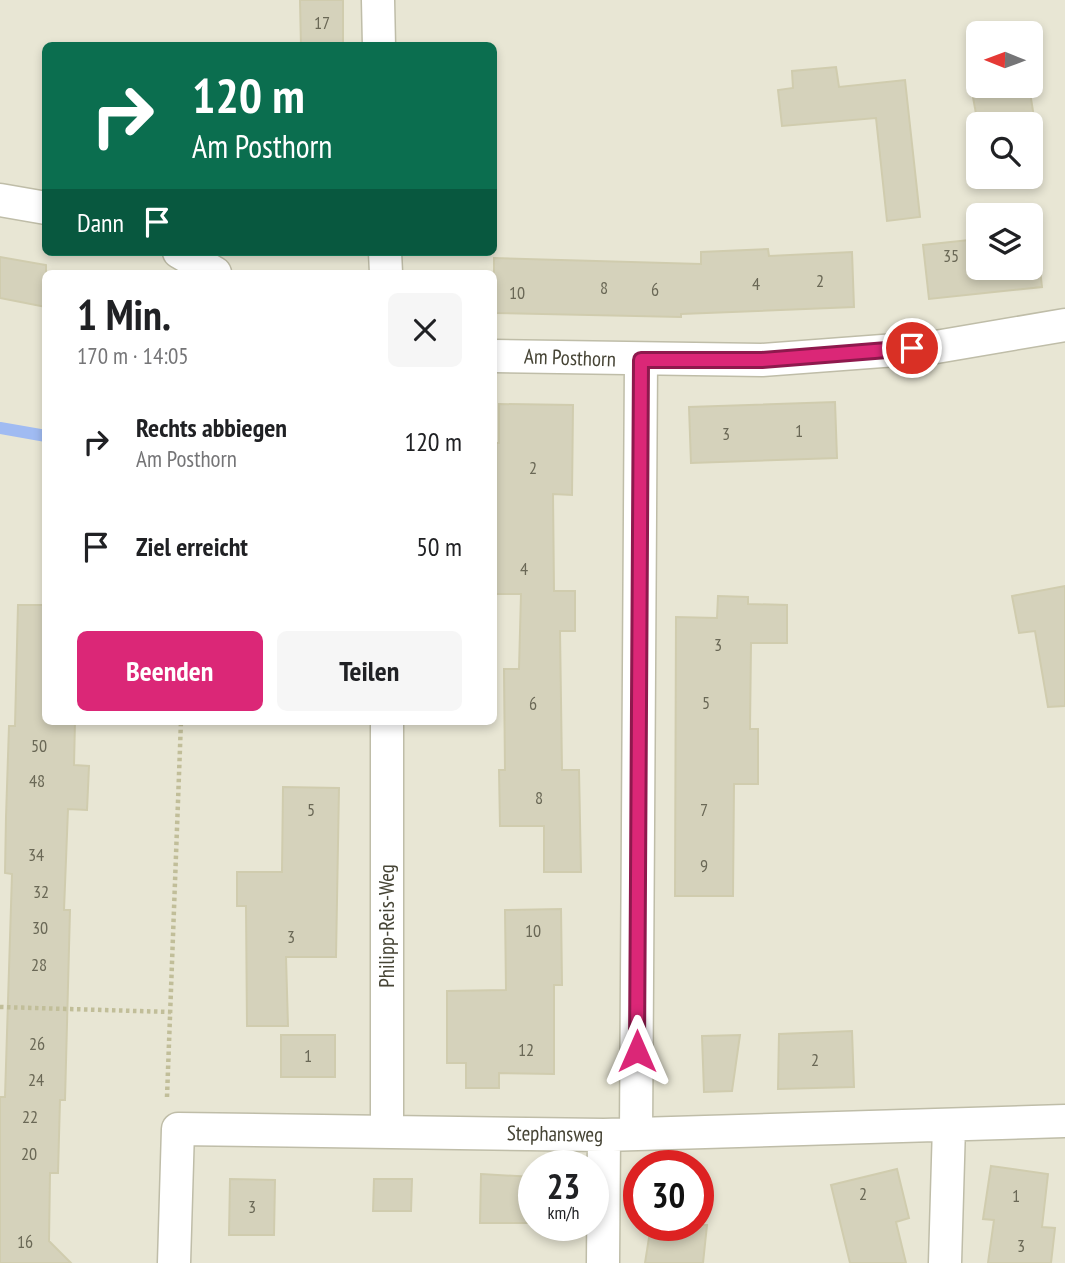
<!DOCTYPE html>
<html lang="de">
<head>
<meta charset="utf-8">
<style>
  body { margin:0; font-family:"PT Sans Narrow",sans-serif; background:#f6f6f6; color:#202124; height:100vh; display:flex; flex-direction:column; font-size:26px; white-space:nowrap }
  * { box-sizing:border-box; margin:0 }
  p { font-size:23px; color:#757577 }
  .icon { flex:none; width:38px; height:38px; fill:none; stroke:currentColor; stroke-width:2; stroke-linecap:round; stroke-linejoin:round }
  .map { position:relative; flex:1; overflow:hidden }
  .drawer { position:absolute; left:42px; top:270px; width:455px; height:455px; display:flex; flex-direction:column; background:#fff; border-radius:10px; box-shadow:0 4px 10px #0003 }
  .drawer>* { flex:none }
  .hud { position:absolute; left:42px; top:42px; width:455px; height:214px; border-radius:10px; box-shadow:0 4px 10px #0003; background:#0b6e4f; color:#fff; overflow:hidden }
  .needle { width:46px; rotate:271deg }
  .tools { position:absolute; left:966px; top:21px; display:grid; gap:14px }
  .tools a { display:grid; place-items:center; width:77px; height:77px; border-radius:10px; background:#fff; box-shadow:0 4px 10px #0003; font-size:35px }
  .speed { position:absolute; left:518px; top:1150px; display:flex; gap:14px; font-size:35px; font-weight:700; text-align:center }
  .speed>* { display:grid; place-content:center; width:91px; height:91px; border-radius:50%; background:#fff; box-shadow:0 4px 10px #0003; line-height:1 }
  .speed small { font-size:18px; font-weight:400 }
  .speed .limit { border:10px solid #d22; background:#fff; color:#111 }
  .pin { position:absolute; display:grid; place-items:center; width:60px; height:60px; color:#fff; margin:-30px; border:4px solid #fff; border-radius:50%; box-shadow:0 2px 7px #0007 }
  .me { position:absolute; width:77px; margin:-38px; rotate:0deg; stroke-linejoin:round; filter:drop-shadow(0 0 5px #0008) }
  .turn { display:flex; align-items:center; gap:24px; height:147px; padding:0 35px; font-size:32px }
  .turn .icon { width:91px; height:91px; stroke-width:2.5 }
  .turn b { display:block; font-size:49px; line-height:60px }
  .then { display:flex; align-items:center; height:66px; padding:0 35px; background:#0003; gap:14px; font-size:26px }
  .round { display:grid; place-items:center; flex:none; width:74px; height:74px; border-radius:10px; background:#f6f6f6 }
  .summary { display:flex; align-items:center; justify-content:space-between; height:119px; padding:0 35px }
  h1 { font-size:42px; font-weight:800; line-height:52px }
  .cta { display:flex; gap:14px; margin-top:auto; padding:14px 35px }
  .cta a { flex:1; height:80px; border-radius:10px; background:#db2777; color:#fff; font-size:28px; font-weight:800; line-height:80px; text-align:center }
  .cta a+a { background:#f6f6f6; color:#202124 }
  ul { padding:0; list-style:none }
  li { display:flex; align-items:center; gap:21px; height:105px; padding:0 35px }
  li div { flex:1 }
  li b { display:block; font-size:26px }
  li em { font-style:normal }
  .map>svg:first-child { display:block }
  .residential { fill:#e8e6d4; fill-rule:evenodd }
  .lines { fill:none; stroke-linecap:round; stroke-linejoin:round }
  .stream { stroke:#a0bbf2; stroke-width:12 }
  .building { fill:#d5d2bb; stroke:#d0ccae; stroke-width:2 }
  .street-casing { stroke:#bfbda8; stroke-width:35 }
  .path { stroke:#c1be99; stroke-width:4.5; stroke-dasharray:3.5 3.5; stroke-linecap:butt }
  .street { stroke:#fff; stroke-width:32 }
  .route-casing { stroke:#8e194d; stroke-width:18 }
  .route { stroke:#db2777; stroke-width:12 }
  .labels { text-anchor:middle; stroke-width:6; stroke-linejoin:round; paint-order:stroke }
  .number-label { font-size:18px; fill:#6a6856 }
  .street-label { font-size:21px; fill:#464435; stroke:#fff }
</style>
</head>
<body>
<div class="map">
<svg width="1065" height="1263" viewBox="0 0 1065 1263">
  <rect width="100%" height="100%" fill="#f3f3e6"/>
  <path class="residential" d="M0 0H1065V1263H0ZM978 33H1031V86H978ZM46 46H494V252H46ZM978 124H1031V177H978ZM978 215H1031V268H978ZM46 273H494V721H46ZM534 1166H593V1225H534ZM639 1166H698V1225H639Z"/>
  <g class="lines">
    <path class="stream" d="M0 428 46 436"/>
  </g>
  <path class="building" d="M300 0H343V46H301Z
    M836 67 839 87 905 80 920 217 887 221 876 118 782 126 778 90 793 88 792 71Z
    M971 86H1029L1040 155 1031 156V124L978 125Z
    M1036 232 1042 287 929 299 923 245 978 239V268H1031V233Z
    M768 249 769 256 852 252 854 307 681 314V317L494 313V258L701 264V252Z
    M0 257 46 265V307L0 298Z
    M835 402 837 458 691 463 689 407Z
    M499 404 573 405 572 495 553 494 554 591H575V631H560L562 770H579L581 872H544V826H500L499 770H505L504 669H519L521 594H494V443H499Z
    M1065 586V706L1048 707 1035 631 1019 633 1012 596Z
    M718 596 748 597V604L787 605V643H751L750 729H758V784H734L733 896H675L676 617 717 618Z
    M18 605H46V721H75L74 765 89 766 87 810 68 809 64 910H70L65 1100H60L58 1173H50L49 1241 71 1263H0V1097H5L12 874 5 873 6 817 9 726H15Z
    M283 787 339 788 336 957H286L288 1026H247L246 906H237V872H282Z
    M561 909 562 985H554V1074L499 1073V1088H466V1063H447V991L506 990 505 910Z
    M852 1031 854 1087 778 1089 779 1034Z
    M281 1035H335V1077H281Z
    M740 1035 732 1091 704 1092 702 1036Z
    M991 1166 1048 1174 1042 1227 1055 1228 1051 1263H988L994 1220 983 1219Z
    M897 1169 909 1218 896 1222 906 1263H850L831 1185Z
    M481 1174 534 1177V1223H480Z
    M230 1179 275 1180 274 1235H229Z
    M374 1179H412L411 1211H373Z
    M651 1225H707L703 1263H645Z"/>
  <g class="lines">
    <g class="street-casing">
      <path id="street" d="M378 0 379 46
        M0 200 46 208
        M179 252 215 273
        M385 252 386 273
        M494 356 762 360 936 347 1065 325
        M387 1131V721
        M636 1133 641 360
        M174 1263 178 1129 604 1135 1065 1121
        M603 1263 604 1135
        M945 1263 949 1126"/>
    </g>
    <path class="path" d="M0 1007 171 1012
      M167 1097 181 721"/>
    <use href="#street" class="street"/>
  </g>
  <g class="lines">
    <g class="route-casing">
      <path id="route" d="M637 1051 641 360H762L912 348"/>
    </g>
    <use href="#route" class="route"/>
  </g>
  <g class="labels">
    <g class="number-label">
      <text x="322" y="29">17</text>
      <text x="951" y="262">35</text>
      <text x="820" y="287">2</text>
      <text x="756" y="290">4</text>
      <text x="604" y="294">8</text>
      <text x="655" y="296">6</text>
      <text x="517" y="299">10</text>
      <text x="799" y="437">1</text>
      <text x="726" y="440">3</text>
      <text x="533" y="474">2</text>
      <text x="524" y="575">4</text>
      <text x="718" y="651">3</text>
      <text x="706" y="709">5</text>
      <text x="533" y="710">6</text>
      <text x="39" y="752">50</text>
      <text x="37" y="787">48</text>
      <text x="539" y="804">8</text>
      <text x="311" y="816">5</text>
      <text x="704" y="816">7</text>
      <text x="36" y="861">34</text>
      <text x="704" y="872">9</text>
      <text x="41" y="898">32</text>
      <text x="40" y="934">30</text>
      <text x="533" y="937">10</text>
      <text x="291" y="943">3</text>
      <text x="39" y="971">28</text>
      <text x="37" y="1050">26</text>
      <text x="526" y="1056">12</text>
      <text x="308" y="1062">1</text>
      <text x="815" y="1066">2</text>
      <text x="36" y="1086">24</text>
      <text x="30" y="1123">22</text>
      <text x="29" y="1160">20</text>
      <text x="863" y="1200">2</text>
      <text x="1016" y="1202">1</text>
      <text x="252" y="1213">3</text>
      <text x="25" y="1248">16</text>
      <text x="1021" y="1252">3</text>
    </g>
    <g class="street-label">
      <text transform="translate(570 358) rotate(2)" y="7">Am Posthorn</text>
      <text transform="translate(387 926) rotate(-90)" y="7">Philipp-Reis-Weg</text>
      <text transform="translate(555 1134) rotate(1)" y="7">Stephansweg</text>
    </g>
  </g>
</svg>
<div class="tools">
<a><svg class="needle" viewBox="-14 -14 28 28"><path d="M0-13l5 13h-10z" fill="#e53935"/><path d="M0 13l5-13h-10z" fill="#757577"/></svg></a>
<a><svg class="icon" aria-label="search" viewBox="0 0 24 24"><circle cx="10" cy="10" r="6"/><path d="M15 15l6 6"/></svg></a>
<a><svg class="icon" aria-label="layers" viewBox="0 0 24 24"><path d="M12 4l9 5-9 5-9-5zM3 14l9 5 9-5"/></svg></a>
</div>
<div class="speed"><div>23<small>km/h</small></div><div class="limit">30</div></div>
<div class="pin" style="left:912px;top:348px;background:#d93025"><svg class="icon" aria-label="arrive" viewBox="0 0 24 24"><path d="M6 21V4h12l-3 4 3 4H6"/></svg></div>
<svg class="me" style="left:637px;top:1051px" viewBox="-20 -20 40 40"><path d="M0-17L14 15 0 8-14 15z" fill="#db2777" stroke="#fff" stroke-width="4"/></svg>
<div class="hud">
<div class="turn"><svg class="icon" aria-label="right" viewBox="0 0 24 24"><path d="M7 20v-9h11M14 6l5 5-5 5"/></svg><div><b>120 m</b>Am Posthorn</div></div>
<div class="then">Dann<svg class="icon" aria-label="arrive" viewBox="0 0 24 24"><path d="M6 21V4h12l-3 4 3 4H6"/></svg></div>
</div>
<section class="drawer">
<div class="summary"><div><h1>1 Min.</h1><p>170 m · 14:05</p></div><a class="round"><svg class="icon" aria-label="close" viewBox="0 0 24 24"><path d="M6 6l12 12M18 6L6 18"/></svg></a></div>
<ul>
<li><svg class="icon" aria-label="right" viewBox="0 0 24 24"><path d="M7 20v-9h11M14 6l5 5-5 5"/></svg><div><b>Rechts abbiegen</b><p>Am Posthorn</p></div><em>120 m</em></li>
<li><svg class="icon" aria-label="arrive" viewBox="0 0 24 24"><path d="M6 21V4h12l-3 4 3 4H6"/></svg><div><b>Ziel erreicht</b></div><em>50 m</em></li>
</ul>
<div class="cta"><a>Beenden</a><a>Teilen</a></div>
</section>
</div>
</body>
</html>
